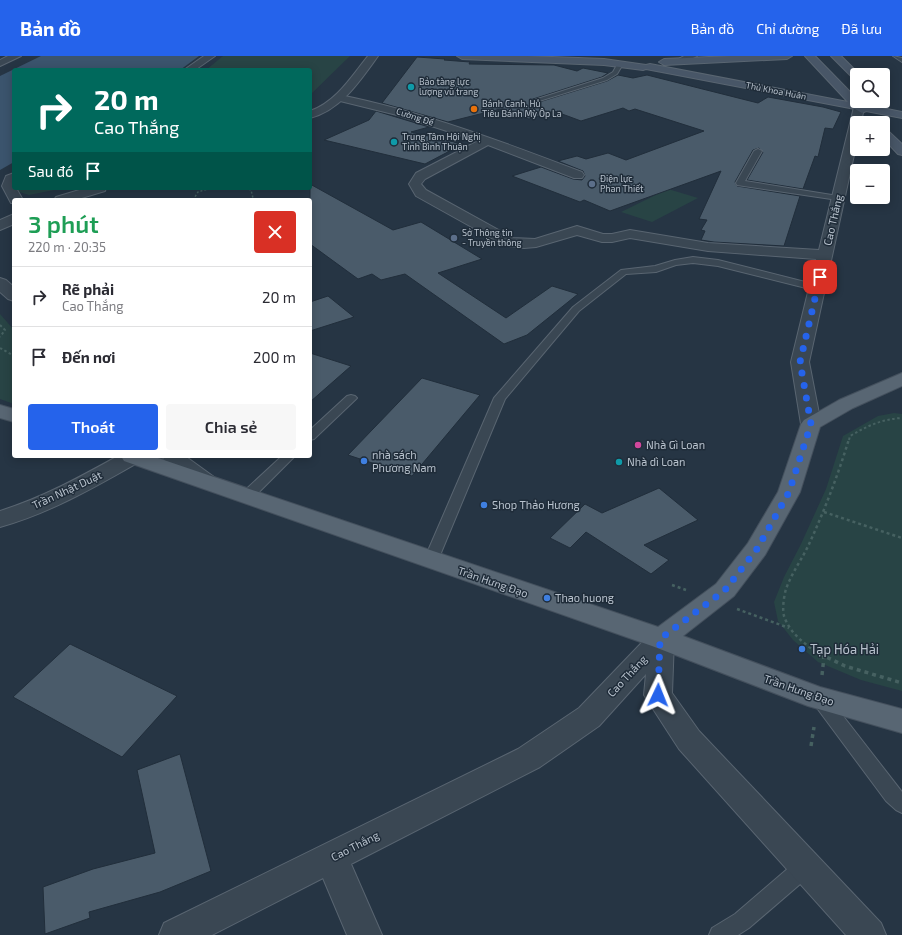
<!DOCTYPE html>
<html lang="vi">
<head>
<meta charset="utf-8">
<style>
  body { margin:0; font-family:"Exo 2",sans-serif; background:#f7f7f7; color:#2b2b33; height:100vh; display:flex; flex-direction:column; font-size:15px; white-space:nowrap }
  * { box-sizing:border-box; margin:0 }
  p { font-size:13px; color:#7c7c81 }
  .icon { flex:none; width:22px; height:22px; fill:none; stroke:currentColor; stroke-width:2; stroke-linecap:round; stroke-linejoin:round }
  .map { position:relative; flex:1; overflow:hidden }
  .details { position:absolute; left:12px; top:142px; width:300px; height:260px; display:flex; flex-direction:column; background:#fff; border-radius:4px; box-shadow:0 2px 10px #0003 }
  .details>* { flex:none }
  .guide { position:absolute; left:12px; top:12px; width:300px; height:122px; border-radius:4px; box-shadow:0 2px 10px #0003; background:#00695c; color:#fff; overflow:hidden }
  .buttons { position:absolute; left:850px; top:12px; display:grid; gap:8px }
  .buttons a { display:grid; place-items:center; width:40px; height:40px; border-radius:4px; background:#fff; box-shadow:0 2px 10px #0003; font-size:20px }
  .pin { position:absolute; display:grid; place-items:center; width:34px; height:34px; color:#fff; margin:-17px; border-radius:8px; box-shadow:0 2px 6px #0006 }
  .me { position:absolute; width:44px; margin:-22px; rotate:2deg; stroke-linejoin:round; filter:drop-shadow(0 0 3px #0008) }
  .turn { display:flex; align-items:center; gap:14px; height:84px; padding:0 16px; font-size:18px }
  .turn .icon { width:52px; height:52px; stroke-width:2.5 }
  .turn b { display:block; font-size:28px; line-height:34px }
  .then { display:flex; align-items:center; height:38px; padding:0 16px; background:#0003; gap:8px; font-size:15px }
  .round { display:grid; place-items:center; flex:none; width:42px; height:42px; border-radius:4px; background:#f7f7f7 }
  .head { display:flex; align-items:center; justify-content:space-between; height:68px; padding:0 16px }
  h1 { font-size:24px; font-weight:600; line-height:30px; color:#1e9e55 }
  .action { display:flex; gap:8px; margin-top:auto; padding:8px 16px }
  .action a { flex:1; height:46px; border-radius:4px; background:#2563eb; color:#fff; font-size:16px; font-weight:600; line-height:46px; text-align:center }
  .action a+a { background:#f7f7f7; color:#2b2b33 }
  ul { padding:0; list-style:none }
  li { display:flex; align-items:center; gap:12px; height:60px; padding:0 16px; border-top:1px solid #e1e1e2 }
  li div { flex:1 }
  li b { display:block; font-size:15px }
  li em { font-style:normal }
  header { display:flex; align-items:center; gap:24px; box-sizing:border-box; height:56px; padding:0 20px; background:#2563eb; color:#fff }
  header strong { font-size:19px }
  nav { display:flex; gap:22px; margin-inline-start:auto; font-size:14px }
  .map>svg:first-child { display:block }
  .green { fill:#284445 }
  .water { fill:#3b546d }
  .building { fill:#4a5b6a; stroke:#212e3b }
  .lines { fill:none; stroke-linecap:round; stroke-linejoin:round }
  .service-casing { stroke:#596571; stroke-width:2 }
  .minor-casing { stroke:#596571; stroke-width:2 }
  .tertiary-casing { stroke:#596571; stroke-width:2 }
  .secondary-casing { stroke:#596571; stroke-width:2 }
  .primary-casing { stroke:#44505d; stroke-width:2 }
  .path-far3 { stroke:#466161; stroke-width:1.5; stroke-dasharray:2 2; stroke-linecap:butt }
  .path-far2 { stroke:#466161; stroke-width:2; stroke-dasharray:2.5 2.5; stroke-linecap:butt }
  .path-far1 { stroke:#466161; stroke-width:2.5; stroke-dasharray:3 3; stroke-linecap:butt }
  .path { stroke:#466161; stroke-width:3.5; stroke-dasharray:4 4; stroke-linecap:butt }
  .service { fill:#3a4753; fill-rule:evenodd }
  .minor { fill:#3a4753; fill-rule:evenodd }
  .tertiary { fill:#3a4753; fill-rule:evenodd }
  .secondary { fill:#485667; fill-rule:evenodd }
  .primary { fill:#586673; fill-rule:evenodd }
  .route { stroke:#2563eb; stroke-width:7; stroke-dasharray:0 12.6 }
  .culture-dot { fill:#0f9aa8; stroke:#1f2c39; stroke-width:1.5 }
  .food-dot { fill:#e8710a; stroke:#1f2c39; stroke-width:1.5 }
  .service-dot { fill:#5c6f8a; stroke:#1f2c39; stroke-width:1.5 }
  .hotel-dot { fill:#d1479c; stroke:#1f2c39; stroke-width:1.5 }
  .shop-dot { fill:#3f7fe0; stroke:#1f2c39; stroke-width:1.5 }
  .labels { text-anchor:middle; stroke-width:3; stroke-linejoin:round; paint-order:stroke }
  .far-poi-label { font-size:9px; fill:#b8c2cd; stroke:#1f2c39; text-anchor:start }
  .far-street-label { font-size:9px; fill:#b8c2cd; stroke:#1f2c39 }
  .street-label { font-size:11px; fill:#b8c2cd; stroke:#1f2c39 }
  .poi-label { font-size:11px; fill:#b8c2cd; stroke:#1f2c39; text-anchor:start }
  .near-poi-label { font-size:13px; fill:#b8c2cd; stroke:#1f2c39; text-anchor:start }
</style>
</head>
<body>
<header>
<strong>Bản đồ</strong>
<nav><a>Bản đồ</a><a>Chỉ đường</a><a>Đã lưu</a></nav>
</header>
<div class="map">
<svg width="902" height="879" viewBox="0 0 902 879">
  <rect width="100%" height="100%" fill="#263544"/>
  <path class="green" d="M223 0H350L310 39V14H206Z
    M14 132H64L29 139 10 133Z
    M668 133 698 142 652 166 621 156Z
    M0 258 14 274V348L0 343Z
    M894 357 902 358V635L861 624 818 606 793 584 778 565 774 546 784 521 801 488 826 433 843 380 878 360Z"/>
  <path class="water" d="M41 0H199L180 14H14V106L0 114V20Z"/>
  <path class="building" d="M417 1 445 3 444 4 470 6 469 8 554 9 577 15 583 12 608 17 602 21 530 44 531 46 536 47 607 25 618 19 633 22 647 19 758 47 768 41 823 51 841 56 833 73 825 72 818 101 815 100 803 133 747 124 763 96 759 92 753 94 735 126 737 130 800 140 784 190 714 186 701 184 705 175 701 174 707 164 699 163 721 115 610 155 584 144 580 146 512 120 541 111 573 123 582 124 585 120 583 115 558 105 577 100 586 103 608 97 626 104 704 75 635 53 629 55 623 52 581 65 554 55 529 63 500 53 448 66 382 47Z
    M376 55 429 71 411 76 463 88 425 108 324 84 369 64Z
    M310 128 393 174 421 166 482 203 438 217 506 262 552 230 578 238 527 279 504 288 405 218 381 224 372 218 358 223 310 188Z
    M328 240 354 261 310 275V246Z
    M310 297 351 310 310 346Z
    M422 322 480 339 412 420 348 399Z
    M659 432 698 464 644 489 669 504 651 518 586 476 570 492 550 482 585 448 602 457Z
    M70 588 177 640 122 701 13 641Z
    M180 698 211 815 160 836 89 856 90 862 45 878 43 831 93 813 155 797 137 714Z"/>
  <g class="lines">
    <g class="service-casing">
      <path id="service" d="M893 0 902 2V6Z
        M618 7 623 8 617 18 607 24 536 46 531 45 603 22 613 16Z
        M758 93 762 95 745 125 838 140 842 142 838 144 737 129 736 127 754 95Z
        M693 201 718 204 821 230 823 232 818 235 718 210 693 207 676 209 656 216 626 218 579 255 505 343 438 504 436 508 431 509 426 508 424 504 494 342 573 251 621 214 655 210 675 204Z
        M351 339 355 340 357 342 355 344 314 383 310 384V374L347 340Z
        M282 400H295L252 443 247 444 242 443 240 440 242 437Z
        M820 636 826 638 902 736V757L896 754 886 745 814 648 812 643 814 638Z
        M806 800 813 803 816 810 813 817 749 872 738 879H709L712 872 735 858 799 803Z"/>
    </g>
    <g class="minor-casing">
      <path id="minor" d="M8 0H21L0 10V4Z
        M340 39C424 56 503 86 582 116L584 119 582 122H574L488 89 425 123 421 128 426 134 513 182 535 183 577 170 603 178H612L630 174 708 187 819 194 854 51 859 48 863 49 864 51 861 67H857V85L809 306 821 368 818 372 811 374 804 372 801 368 791 306 816 203 708 195 630 182 612 186H602L577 179 536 191 524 192 509 190 504 189 416 140 409 128 416 117 478 85 397 59 336 44 335 42Z
        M118 400 142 401 139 406C95 431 50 457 0 471V455C42 442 80 421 118 400Z
        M661 573 670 576 674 583 672 637 699 675 881 867 886 879H846L679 693 644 639 646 618 599 670 540 711 351 808 382 879H347L323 822 212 879H159L164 867 518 693 579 652 652 576Z"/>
    </g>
    <g class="tertiary-casing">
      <path id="tertiary" d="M204 0H215L195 14H184Z
        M368 0H378C360 25 341 54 310 62V55C336 46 351 21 368 0Z
        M684 0H697L685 6H679L677 4Z
        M14 117V132H16L23 144H14V147H11L2 130 6 120Z
        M86 132H106L105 135 75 144H54L56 141Z
        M14 158V168L0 174V164Z
        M0 222 6 224 14 231V245L8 243 0 236Z
        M162 400H185L214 421 217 426 214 431C195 436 178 415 165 405Z"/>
    </g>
    <g class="secondary-casing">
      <path id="secondary" d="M457 0H527L604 3 646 9 650 8 848 46 805 0H815L857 43V45L862 48 902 56V62L866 55 862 57 855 53 646 13 643 14 604 9 462 3Z
        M731 0H792L787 3 664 9 659 6 664 3Z
        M831 0H841L860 19H857V24L854 23Z
        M883 73 887 74 902 88V99L898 98 883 82Z"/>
    </g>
    <g class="primary-casing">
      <path id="primary" d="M902 317V330L853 352 820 371 800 436 765 499 734 540 683 580 820 631 902 653V677L808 650 652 590 124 405 121 400H152L658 571 716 528 748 487 778 436 801 368 804 364 839 344Z
        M0 349 14 353V366L0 362Z"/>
    </g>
    <path class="path-far3" d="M245 132 251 134 253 142 250 144
      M193 144 198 136 211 132"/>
    <path class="path-far2" d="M0 269 5 274 0 281
      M0 292 14 300
      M849 384 850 380C867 370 882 363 902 362"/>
    <path class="path-far1" d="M824 456 902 482
      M672 529 686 534
      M737 553 789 572
      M821 599C806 589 790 578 784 560 782 553 784 540 786 533 792 516 803 502 810 486 825 453 838 419 849 383"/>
    <path class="path" d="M820 598 845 610 902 627
      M822 619 824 601
      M811 690 814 671"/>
    <use href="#service" class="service"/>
    <use href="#minor" class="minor"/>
    <use href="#tertiary" class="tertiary"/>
    <use href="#secondary" class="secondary"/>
    <use href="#primary" class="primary"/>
  </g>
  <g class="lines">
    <path class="route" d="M658 639 660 583 725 534 757 493 789 436 811 368 800 306 820 221"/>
  </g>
  <g class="culture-dot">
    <circle cx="411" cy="31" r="4"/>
    <circle cx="394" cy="86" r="4"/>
    <circle cx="619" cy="406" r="4"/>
  </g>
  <circle class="food-dot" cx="474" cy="53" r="4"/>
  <g class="service-dot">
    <circle cx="592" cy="128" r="4"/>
    <circle cx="454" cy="182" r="4"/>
  </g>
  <circle class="hotel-dot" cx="638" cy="389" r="4"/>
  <g class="shop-dot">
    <circle cx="364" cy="405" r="4"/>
    <circle cx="484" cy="449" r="4"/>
    <circle cx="547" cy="542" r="4"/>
    <circle cx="802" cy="593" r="4"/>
  </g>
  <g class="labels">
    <g class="far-poi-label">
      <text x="419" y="29">Bảo tàng lực<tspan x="419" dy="10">lượng vũ trang</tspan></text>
      <text x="482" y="51">Bánh Canh. Hů<tspan x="482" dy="10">Tiêu Bánh Mỳ Ôp La</tspan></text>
      <text x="402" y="84">Trung Tâm Hội Nghị<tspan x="402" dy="10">Tỉnh Bình Thuận</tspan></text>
      <text x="600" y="126">Điện lực<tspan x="600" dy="10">Phan Thiết</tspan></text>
      <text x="462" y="180">Sở Thông tin<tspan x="462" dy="10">- Truyền thông</tspan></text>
    </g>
    <g class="far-street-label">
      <text transform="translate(776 35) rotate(11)" y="3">Thủ Khoa Huân</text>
      <text transform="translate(415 61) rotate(18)" y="3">Cường Để</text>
    </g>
    <g class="street-label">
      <text transform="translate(833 164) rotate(-77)" y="4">Cao Thắng</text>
      <text transform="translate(67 434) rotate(-25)" y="4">Trần Nhật Duật</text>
      <text transform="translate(493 526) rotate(19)" y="4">Trần Hưng Đạo</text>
      <text transform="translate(627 620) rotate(-47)" y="4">Cao Thắng</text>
      <text transform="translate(799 634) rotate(19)" y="4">Trần Hưng Đạo</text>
      <text transform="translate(355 790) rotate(-27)" y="4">Cao Thắng</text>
    </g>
    <g class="poi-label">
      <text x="646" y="393">Nhà Gì Loan</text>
      <text x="372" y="403">nhà sách<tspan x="372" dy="13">Phương Nam</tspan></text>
      <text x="627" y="410">Nhà dì Loan</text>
      <text x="492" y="453">Shop Thảo Hương</text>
      <text x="555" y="546">Thao huong</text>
    </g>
    <g class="near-poi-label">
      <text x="810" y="598">Tạp Hóa Hải</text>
    </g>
  </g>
</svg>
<div class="buttons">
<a><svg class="icon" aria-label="search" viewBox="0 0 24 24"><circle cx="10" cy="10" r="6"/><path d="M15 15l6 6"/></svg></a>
<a>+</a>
<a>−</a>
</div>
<div class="pin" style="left:820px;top:221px;background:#d93025"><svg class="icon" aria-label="arrive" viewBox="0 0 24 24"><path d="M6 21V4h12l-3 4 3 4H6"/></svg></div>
<svg class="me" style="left:658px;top:639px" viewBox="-20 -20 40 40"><path d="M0-17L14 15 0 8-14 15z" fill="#2563eb" stroke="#fff" stroke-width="4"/></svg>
<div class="guide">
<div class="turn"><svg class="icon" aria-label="right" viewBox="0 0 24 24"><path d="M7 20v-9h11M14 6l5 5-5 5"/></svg><div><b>20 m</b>Cao Thắng</div></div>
<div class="then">Sau đó<svg class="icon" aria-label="arrive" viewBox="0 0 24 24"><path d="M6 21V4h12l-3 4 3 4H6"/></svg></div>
</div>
<section class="details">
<div class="head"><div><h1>3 phút</h1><p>220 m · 20:35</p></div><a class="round" style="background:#d93025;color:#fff"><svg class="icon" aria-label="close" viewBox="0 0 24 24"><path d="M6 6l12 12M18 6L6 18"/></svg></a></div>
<ul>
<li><svg class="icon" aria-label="right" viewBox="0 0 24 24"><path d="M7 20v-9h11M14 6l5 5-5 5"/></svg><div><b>Rẽ phải</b><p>Cao Thắng</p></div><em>20 m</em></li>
<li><svg class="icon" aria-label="arrive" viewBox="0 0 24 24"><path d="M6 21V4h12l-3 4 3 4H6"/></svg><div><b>Đến nơi</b></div><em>200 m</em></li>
</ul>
<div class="action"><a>Thoát</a><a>Chia sẻ</a></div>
</section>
</div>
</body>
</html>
